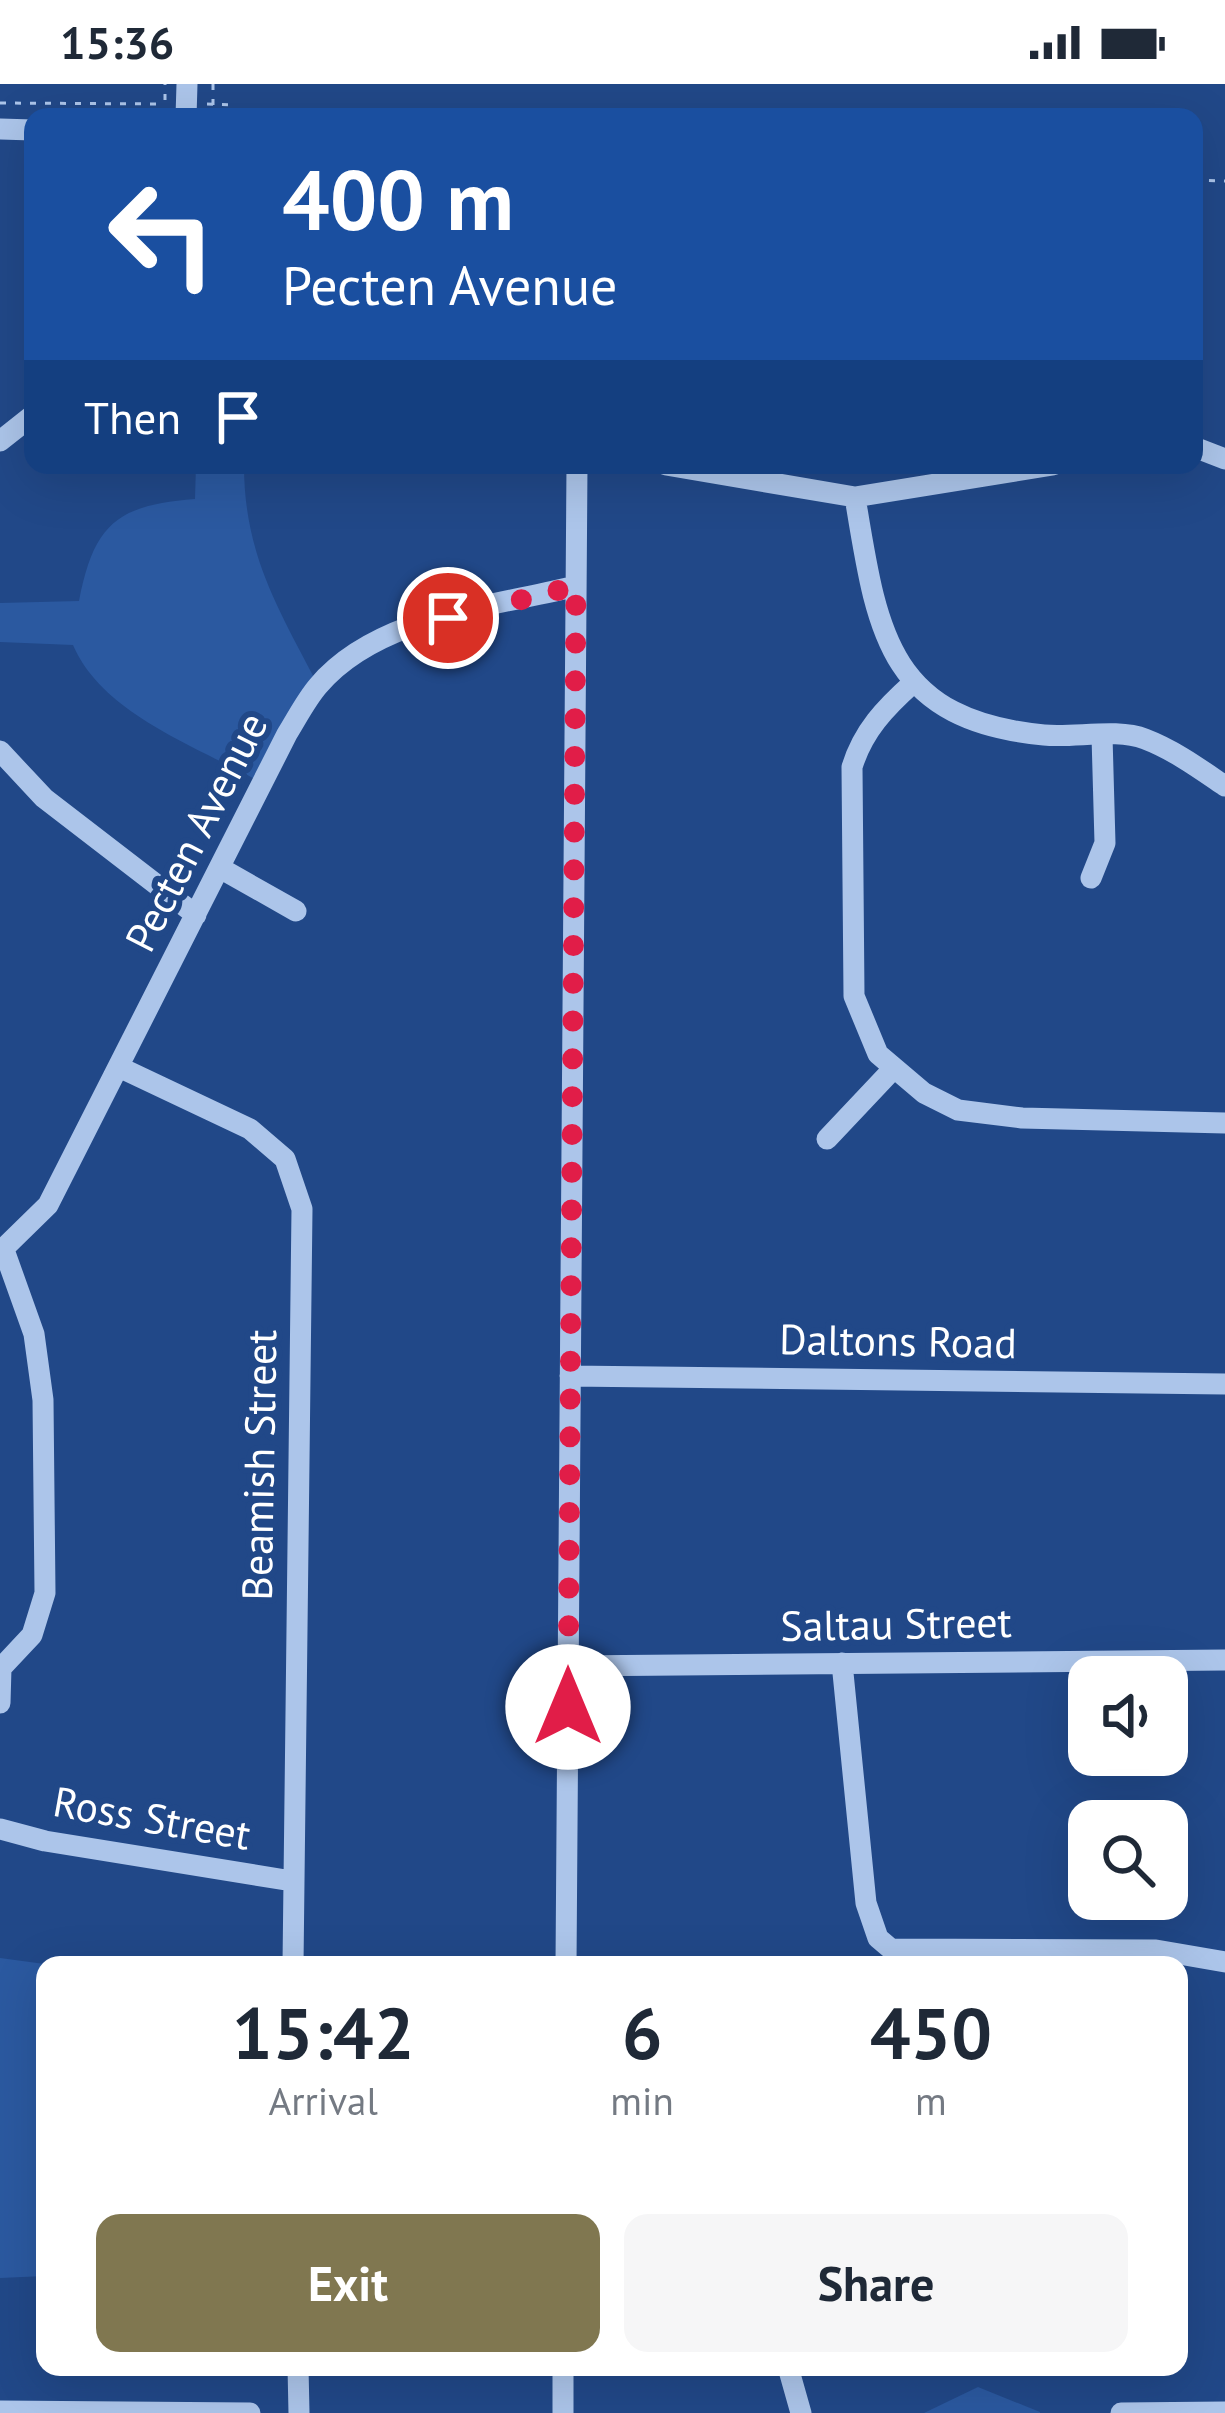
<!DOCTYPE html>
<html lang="en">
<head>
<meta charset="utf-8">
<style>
  body { margin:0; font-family:"PT Sans",sans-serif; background:#f6f6f7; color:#1f2937; height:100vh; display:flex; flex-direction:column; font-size:45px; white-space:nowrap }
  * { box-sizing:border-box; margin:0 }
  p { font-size:39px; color:#747a83 }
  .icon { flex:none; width:66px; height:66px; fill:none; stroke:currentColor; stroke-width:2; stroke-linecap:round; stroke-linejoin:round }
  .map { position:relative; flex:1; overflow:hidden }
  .sheet { position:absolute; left:36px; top:1872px; width:1152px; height:420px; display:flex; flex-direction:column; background:#fff; border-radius:24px; box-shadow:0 12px 48px #0002 }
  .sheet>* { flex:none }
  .top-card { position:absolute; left:24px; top:24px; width:1179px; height:366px; border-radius:24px; box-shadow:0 12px 48px #0002; background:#1a4fa0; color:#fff; overflow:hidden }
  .buttons { position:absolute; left:1068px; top:1572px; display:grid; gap:24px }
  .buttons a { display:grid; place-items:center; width:120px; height:120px; border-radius:24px; background:#fff; box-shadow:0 12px 48px #0002; font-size:60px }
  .pin { position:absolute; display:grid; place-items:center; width:102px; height:102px; color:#fff; margin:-51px; border:6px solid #fff; border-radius:50%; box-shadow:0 3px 12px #0007 }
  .me { position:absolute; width:132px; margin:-66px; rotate:0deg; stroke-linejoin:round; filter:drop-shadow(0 0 9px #0008) }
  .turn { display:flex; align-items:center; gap:42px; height:252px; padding:0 60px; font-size:54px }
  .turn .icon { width:156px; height:156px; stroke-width:2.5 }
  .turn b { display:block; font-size:84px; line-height:102px }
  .then { display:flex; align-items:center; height:114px; padding:0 60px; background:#0003; gap:24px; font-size:45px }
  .eta { display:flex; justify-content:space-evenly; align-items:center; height:204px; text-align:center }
  .eta b { font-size:72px; font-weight:700; line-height:84px }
  .cta { display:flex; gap:24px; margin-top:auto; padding:24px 60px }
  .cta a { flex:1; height:138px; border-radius:24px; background:#807750; color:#fff; font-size:48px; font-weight:700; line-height:138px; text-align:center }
  .cta a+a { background:#f6f6f7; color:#1f2937 }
  .status { display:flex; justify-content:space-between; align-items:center; height:84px; padding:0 60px; background:#fff; direction:ltr }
  .status svg { height:33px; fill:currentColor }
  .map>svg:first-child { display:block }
  .green { fill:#2b59a0 }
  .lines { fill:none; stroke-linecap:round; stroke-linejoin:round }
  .path { stroke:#acc5ea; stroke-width:3; stroke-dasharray:6 9; stroke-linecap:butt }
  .minor { stroke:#acc5ea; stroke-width:21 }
  .route { stroke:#e11d48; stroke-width:21; stroke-dasharray:0 37.8 }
  .labels { text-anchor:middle; stroke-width:12; stroke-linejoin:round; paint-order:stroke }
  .street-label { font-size:42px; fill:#fff; stroke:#214888 }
</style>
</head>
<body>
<div class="status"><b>15:36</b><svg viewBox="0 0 49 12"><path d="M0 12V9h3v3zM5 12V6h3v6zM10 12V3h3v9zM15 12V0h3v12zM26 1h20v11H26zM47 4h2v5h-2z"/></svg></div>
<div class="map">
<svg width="1225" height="2329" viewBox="0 0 1225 2329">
  <rect width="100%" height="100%" fill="#214888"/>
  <path class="green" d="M196 381H244C244 470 278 524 318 601L262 699C199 663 103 631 73 561L0 558V519L79 517C94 439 118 421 195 415Z
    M0 1874 52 1881H45V2192L0 2194Z
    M978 2303 1040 2328V2329H924Z"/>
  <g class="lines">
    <path class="path" d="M165 16V0
      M0 19 163 20
      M207 20 232 21
      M213 21V0
      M1194 96 1225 97"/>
    <path class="minor" d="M186 33 187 0
      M0 45 33 46
      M0 357 33 331
      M1194 363 1225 375
      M666 381 855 413 1053 381
      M855 413C877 547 887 636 1044 651 1075 654 1117 644 1145 655 1174 666 1200 685 1225 702
      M913 599C885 624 863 647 852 683L854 912 878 970 924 1009 958 1026 1022 1034 1225 1039
      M0 667 44 714 196 831
      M220 784 296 827
      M1091 794 1105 759 1102 652
      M121 984 250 1045 285 1075 302 1125 293 1881
      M827 1055 894 984
      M0 1168 48 1121 287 650C297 634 306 616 318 602 377 532 492 523 576 502
      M570 1292 1225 1300
      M842 1579 866 1819 878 1854 891 1865 1156 1866 1225 1878
      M568 1582 1225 1576
      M0 1619 1 1584 32 1551 45 1509 43 1316 34 1250 4 1166
      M0 1745 45 1757 292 1797
      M566 1881 577 381
      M298 2283 299 2329
      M788 2283 801 2329
      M0 2327 250 2329
      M563 2329V2283
      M1121 2329 1225 2328"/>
  </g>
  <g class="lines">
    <path class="route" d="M448 534 576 502 568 1623"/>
  </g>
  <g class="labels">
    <g class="street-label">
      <text transform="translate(196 748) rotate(-63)" y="15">Pecten Avenue</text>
      <text transform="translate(898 1257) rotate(1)" y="15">Daltons Road</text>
      <text transform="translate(259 1381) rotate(-89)" y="15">Beamish Street</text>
      <text transform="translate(896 1540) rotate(-1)" y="15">Saltau Street</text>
      <text transform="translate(152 1734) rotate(10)" y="15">Ross Street</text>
    </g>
  </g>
</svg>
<div class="buttons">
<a><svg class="icon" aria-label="sound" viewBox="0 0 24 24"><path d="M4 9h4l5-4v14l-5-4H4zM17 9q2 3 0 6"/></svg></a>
<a><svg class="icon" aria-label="search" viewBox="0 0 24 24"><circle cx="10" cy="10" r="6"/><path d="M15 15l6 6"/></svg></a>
</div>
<div class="pin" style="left:448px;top:534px;background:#d93025"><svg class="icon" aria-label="arrive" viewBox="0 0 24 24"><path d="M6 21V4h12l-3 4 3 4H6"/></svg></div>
<svg class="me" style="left:568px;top:1623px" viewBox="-20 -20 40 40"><circle r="19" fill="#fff"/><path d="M0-13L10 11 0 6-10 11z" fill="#e11d48"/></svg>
<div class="top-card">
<div class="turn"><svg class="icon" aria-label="left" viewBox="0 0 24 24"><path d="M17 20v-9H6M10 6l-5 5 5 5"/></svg><div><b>400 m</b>Pecten Avenue</div></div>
<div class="then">Then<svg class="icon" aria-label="arrive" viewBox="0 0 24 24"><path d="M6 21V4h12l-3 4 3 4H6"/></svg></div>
</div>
<section class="sheet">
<div class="eta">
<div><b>15:42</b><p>Arrival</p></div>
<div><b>6</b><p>min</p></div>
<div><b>450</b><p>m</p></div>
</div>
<div class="cta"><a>Exit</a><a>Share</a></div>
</section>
</div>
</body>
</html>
